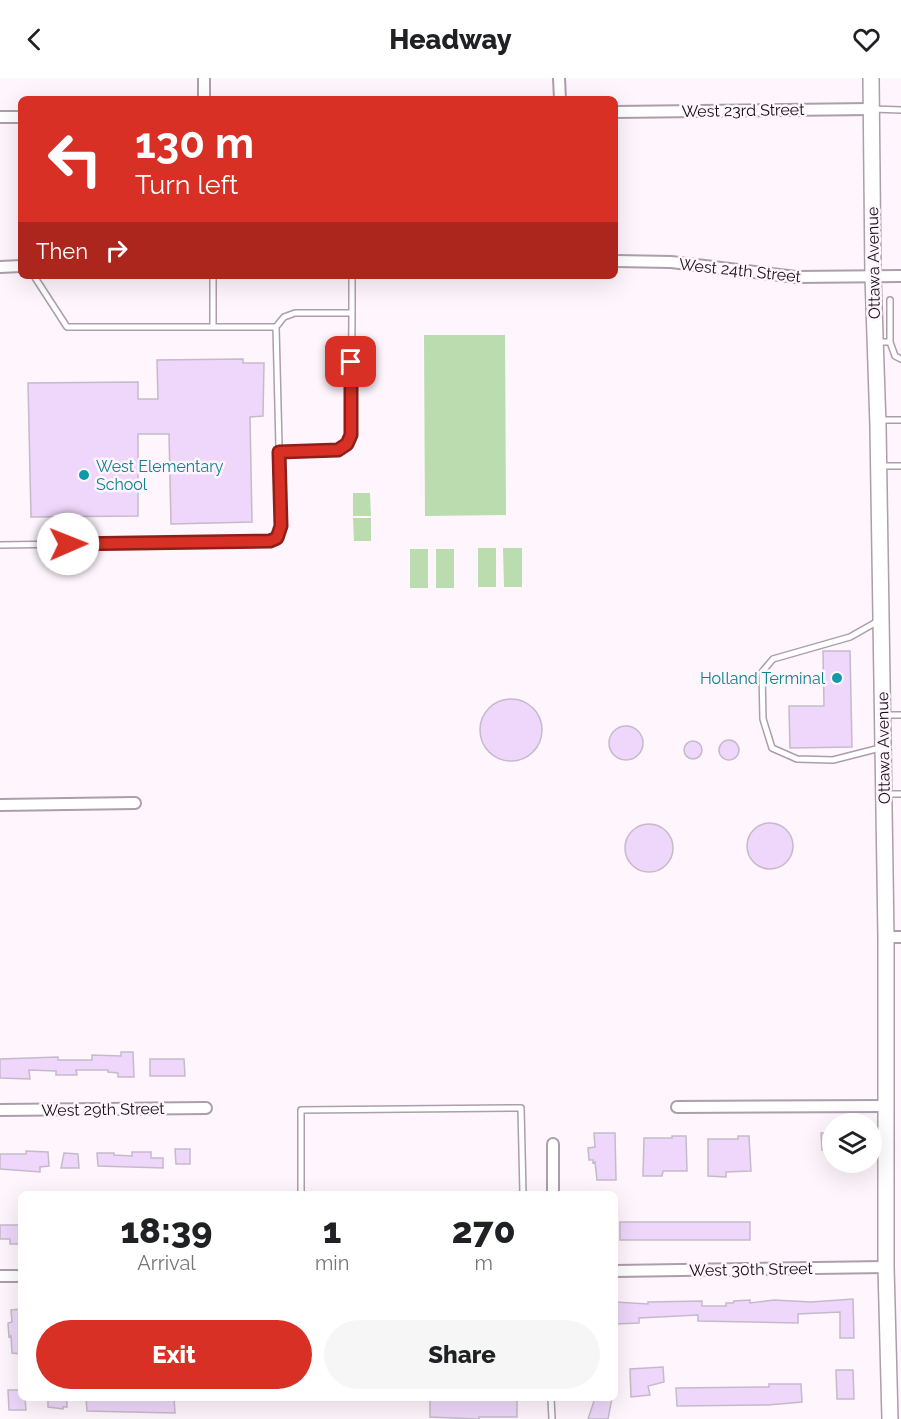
<!DOCTYPE html>
<html lang="en">
<head>
<meta charset="utf-8">
<style>
  body { margin:0; font-family:Raleway,sans-serif; background:#f6f6f6; color:#202124; height:100vh; display:flex; flex-direction:column; font-size:22px; white-space:nowrap }
  * { box-sizing:border-box; margin:0 }
  p { font-size:20px; color:#757577 }
  .icon { flex:none; width:33px; height:33px; fill:none; stroke:currentColor; stroke-width:2; stroke-linecap:round; stroke-linejoin:round }
  .map { position:relative; flex:1; overflow:hidden }
  .drawer { position:absolute; left:18px; top:1113px; width:600px; height:210px; display:flex; flex-direction:column; background:#fff; border-radius:9px; box-shadow:0 6px 24px #0002 }
  .drawer>* { flex:none }
  .hud { position:absolute; left:18px; top:18px; width:600px; height:183px; border-radius:9px; box-shadow:0 6px 24px #0002; background:#d93025; color:#fff; overflow:hidden }
  .tools { position:absolute; left:822px; top:1035px; display:grid; gap:12px }
  .tools a { display:grid; place-items:center; width:60px; height:60px; border-radius:50%; background:#fff; box-shadow:0 6px 24px #0002; font-size:30px }
  .pin { position:absolute; display:grid; place-items:center; width:51px; height:51px; color:#fff; margin:-26px; border-radius:12px; box-shadow:0 3px 9px #0006 }
  .me { position:absolute; width:66px; margin:-33px; rotate:89deg; stroke-linejoin:round; filter:drop-shadow(0 0 4px #0008) }
  .turn { display:flex; align-items:center; gap:21px; height:126px; padding:0 18px; font-size:27px }
  .turn .icon { width:78px; height:78px; stroke-width:2.5 }
  .turn b { display:block; font-size:42px; line-height:51px }
  .then { display:flex; align-items:center; height:57px; padding:0 18px; background:#0003; gap:12px; font-size:22px }
  .eta { display:flex; justify-content:space-evenly; align-items:center; height:102px; text-align:center }
  .eta b { font-size:36px; font-weight:800; line-height:42px }
  .cta { display:flex; gap:12px; margin-top:auto; padding:12px 18px }
  .cta a { flex:1; height:69px; border-radius:36px; background:#d93025; color:#fff; font-size:24px; font-weight:800; line-height:69px; text-align:center }
  .cta a+a { background:#f6f6f6; color:#202124 }
  header { display:flex; justify-content:space-between; align-items:center; height:78px; padding:0 18px; background:#fff; font-size:27px; font-weight:800 }
  .map>svg:first-child { display:block }
  .green { fill:#badcaf }
  .building { fill:#eed7fa; stroke:#c5baca; stroke-width:1.5 }
  .lines { fill:none; stroke-linecap:round; stroke-linejoin:round }
  .lane-casing { stroke:#ac9eab; stroke-width:8 }
  .street-casing { stroke:#ac9eab; stroke-width:14 }
  .secondary-casing { stroke:#ac9eab; stroke-width:18 }
  .lane { stroke:#fff; stroke-width:5 }
  .street { stroke:#fff; stroke-width:10 }
  .secondary { stroke:#fff; stroke-width:15 }
  .route-casing { stroke:#8d1f18; stroke-width:15 }
  .route { stroke:#d93025; stroke-width:10 }
  .culture-dot { fill:#0f9aa8; stroke:#fef5fd; stroke-width:2 }
  .labels { text-anchor:middle; stroke-width:5; stroke-linejoin:round; paint-order:stroke }
  .street-label { font-size:16px; fill:#140f14; stroke:#fef5fd }
  .culture-label { font-size:16px; fill:#0d838f; stroke:#fef5fd; text-anchor:start }
</style>
</head>
<body>
<header><svg class="icon" aria-label="back" viewBox="0 0 24 24"><path d="M15 5l-7 7 7 7"/></svg>Headway<svg class="icon" aria-label="heart" viewBox="0 0 24 24"><path d="M12 20l-8-8c-3-5 5-10 8-4 3-6 11-1 8 4z"/></svg></header>
<div class="map">
<svg width="901" height="1341" viewBox="0 0 901 1341">
  <rect width="100%" height="100%" fill="#fef5fd"/>
  <path class="green" d="M424 257H505L506 437 425 438Z
    M353 415H370L371 438H353Z
    M353 440H371V463H354Z
    M478 470H496V509H478Z
    M503 470H522V509H504Z
    M410 471H428V510H410Z
    M436 471H454V510H436Z"/>
  <path class="building" d="M243 281V285H264L263 338 250 339 252 444 171 446 169 356H138V438L31 439 28 305 138 304V321H158L157 282Z
    M823 573H850L852 669 790 670 789 628H824Z
    M480 652a31 31 0 1 1 62 0a31 31 0 1 1-62 0Z
    M609 665a17 17 0 1 1 34 0a17 17 0 1 1-34 0Z
    M719 672a10 10 0 1 1 20 0a10 10 0 1 1-20 0Z
    M684 672a9 9 0 1 1 18 0a9 9 0 1 1-18 0Z
    M747 768a23 23 0 1 1 46 0a23 23 0 1 1-46 0Z
    M625 770a24 24 0 1 1 48 0a24 24 0 1 1-48 0Z
    M121 974H133L134 999H118V995L108 994V992H76L77 997H56V993L29 992 30 1001 0 1000V981L58 979V982H92V977L121 978Z
    M150 981H184L185 998H150Z
    M594 1055H615L616 1102H597L595 1084 593 1085V1082H589L588 1070 595 1069Z
    M821 1055H832V1072H822Z
    M672 1058H686L687 1093H663L662 1098H643L644 1060H672Z
    M738 1058H749L751 1093 726 1094V1099L708 1098V1061H738Z
    M175 1071H190V1086H176Z
    M26 1073 48 1074 49 1088 40 1089V1094L0 1091V1076H26Z
    M132 1074H151V1080H163V1090L98 1088 97 1075H114V1077L132 1078Z
    M64 1075 78 1076 79 1090H61Z
    M620 1144H750V1162H620Z
    M0 1147H21V1166H10V1161H0Z
    M853 1221 854 1260H840V1234L798 1236V1245L698 1243V1237L639 1240V1245L615 1246V1224L648 1226V1224L702 1223V1228H726V1225H733L734 1223 750 1222V1225L774 1222 811 1224Z
    M21 1231V1276L12 1275 11 1258 9 1259 8 1245 12 1244 11 1232Z
    M663 1289 664 1304 648 1308 650 1317 631 1319 630 1291Z
    M836 1292H853L854 1321H837Z
    M769 1306H801L802 1324 768 1327 677 1328 676 1310 769 1309Z
    M8 1312H21V1320H25L26 1332H9Z
    M48 1320H67V1329H63V1331L48 1329Z
    M86 1320H174L175 1335 87 1333Z
    M430 1320H517V1339H479V1341L430 1339Z
    M595 1320H612L608 1341H588Z"/>
  <g class="lines">
    <g class="lane-casing">
      <path id="lane" d="M873 31 901 32
        M213 249V198
        M276 249 284 239 295 235H352V198
        M877 264H890L895 278 901 281
        M890 264V222
        M879 342H901
        M279 374 338 372 347 366 351 357 352 235
        M879 388H901
        M0 467 270 463 277 460 281 448 276 249H67L34 198
        M880 542 850 559 773 581 762 594 763 641 772 670 797 681 833 682 880 670
        M884 637H901
        M885 716H901
        M301 1116V1032L521 1030 523 1116
        M551 1320 552 1341"/>
    </g>
    <g class="street-casing">
      <path id="street" d="M204 0V21
        M559 0 560 21
        M615 34 872 31
        M0 39H21
        M615 183 671 184 796 199 901 198
        M0 189 21 188
        M0 727 135 725
        M886 859H901
        M677 1029 886 1028
        M0 1032 206 1030
        M553 1116V1066
        M615 1193 886 1189
        M0 1198H21"/>
    </g>
    <g class="secondary-casing">
      <path id="secondary" d="M871 0 873 198 878 348 886 859V1189L890 1341"/>
    </g>
    <use href="#lane" class="lane"/>
    <use href="#street" class="street"/>
    <use href="#secondary" class="secondary"/>
  </g>
  <g class="lines">
    <g class="route-casing">
      <path id="route" d="M68 466 270 463 277 460 281 448 279 374 338 372 347 366 351 357V284"/>
    </g>
    <use href="#route" class="route"/>
  </g>
  <g class="culture-dot">
    <circle cx="84" cy="397" r="6"/>
    <circle cx="837" cy="600" r="6"/>
  </g>
  <g class="labels">
    <g class="street-label">
      <text transform="translate(743 32) rotate(-1)" y="6">West 23rd Street</text>
      <text transform="translate(873 185) rotate(-91)" y="6">Ottawa Avenue</text>
      <text transform="translate(740 192) rotate(6)" y="6">West 24th Street</text>
      <text transform="translate(883 670) rotate(-91)" y="6">Ottawa Avenue</text>
      <text transform="translate(103 1031) rotate(-1)" y="6">West 29th Street</text>
      <text transform="translate(751 1191) rotate(-1)" y="6">West 30th Street</text>
    </g>
    <g class="culture-label">
      <text x="96" y="394">West Elementary<tspan x="96" dy="18">School</tspan></text>
      <text x="825" y="606" text-anchor="end">Holland Terminal</text>
    </g>
  </g>
</svg>
<div class="tools">
<a><svg class="icon" aria-label="layers" viewBox="0 0 24 24"><path d="M12 4l9 5-9 5-9-5zM3 14l9 5 9-5"/></svg></a>
</div>
<div class="pin" style="left:351px;top:284px;background:#d93025"><svg class="icon" aria-label="arrive" viewBox="0 0 24 24"><path d="M6 21V4h12l-3 4 3 4H6"/></svg></div>
<svg class="me" style="left:68px;top:466px" viewBox="-20 -20 40 40"><circle r="19" fill="#fff"/><path d="M0-13L10 11 0 6-10 11z" fill="#d93025"/></svg>
<div class="hud">
<div class="turn"><svg class="icon" aria-label="left" viewBox="0 0 24 24"><path d="M17 20v-9H6M10 6l-5 5 5 5"/></svg><div><b>130 m</b>Turn left</div></div>
<div class="then">Then<svg class="icon" aria-label="right" viewBox="0 0 24 24"><path d="M7 20v-9h11M14 6l5 5-5 5"/></svg></div>
</div>
<section class="drawer">
<div class="eta">
<div><b>18:39</b><p>Arrival</p></div>
<div><b>1</b><p>min</p></div>
<div><b>270</b><p>m</p></div>
</div>
<div class="cta"><a>Exit</a><a>Share</a></div>
</section>
</div>
</body>
</html>
